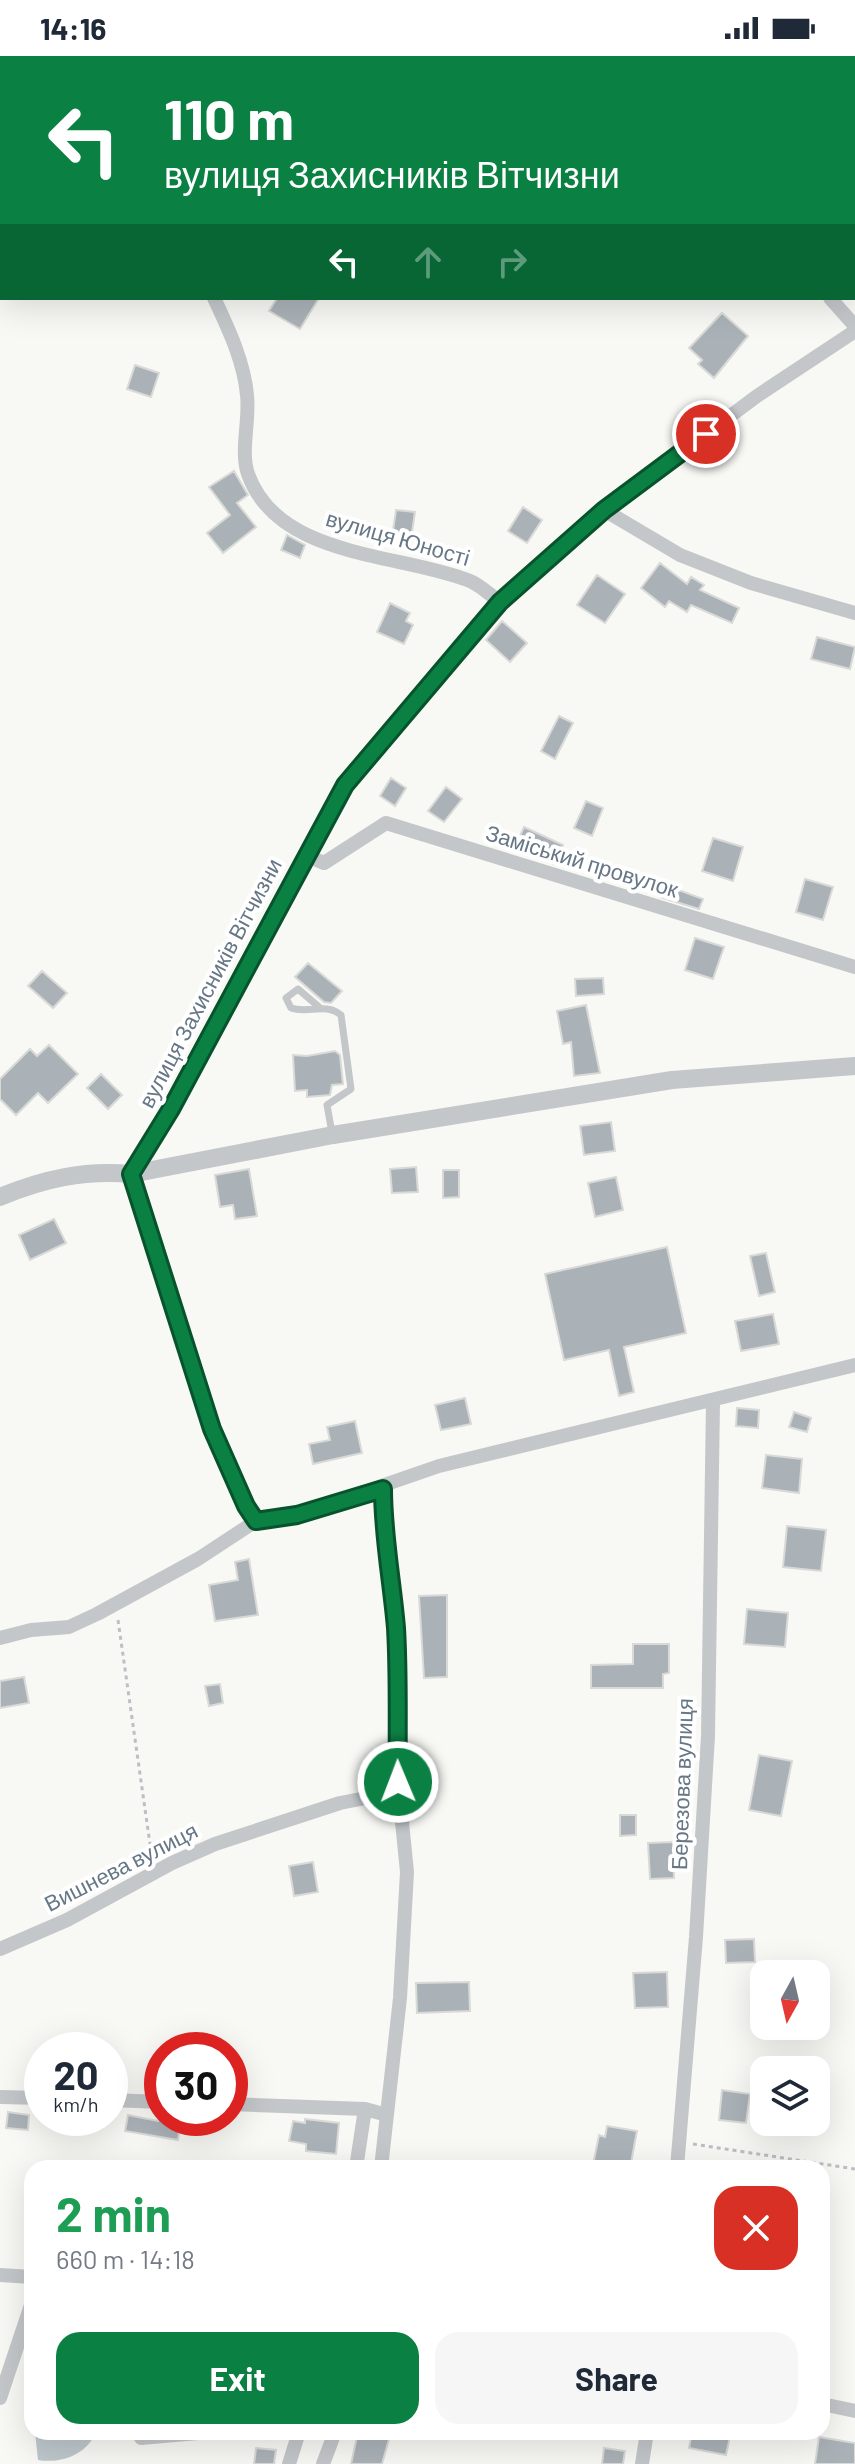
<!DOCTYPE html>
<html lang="en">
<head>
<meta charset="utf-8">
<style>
  body { margin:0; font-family:Barlow,sans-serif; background:#f6f6f7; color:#1f2937; height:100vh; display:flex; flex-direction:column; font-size:30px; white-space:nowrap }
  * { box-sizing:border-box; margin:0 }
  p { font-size:26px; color:#747a83 }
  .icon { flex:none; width:44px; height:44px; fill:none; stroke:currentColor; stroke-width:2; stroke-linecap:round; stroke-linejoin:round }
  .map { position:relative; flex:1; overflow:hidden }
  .sheet { position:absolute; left:24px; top:2104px; width:806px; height:280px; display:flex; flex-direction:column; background:#fff; border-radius:24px; box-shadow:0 8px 32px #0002 }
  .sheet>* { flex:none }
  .top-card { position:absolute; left:0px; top:0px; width:856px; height:244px; box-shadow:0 8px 32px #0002; background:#0b8043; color:#fff; overflow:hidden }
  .needle { width:52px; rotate:188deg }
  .buttons { position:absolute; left:750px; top:1904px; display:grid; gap:16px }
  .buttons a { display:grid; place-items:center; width:80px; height:80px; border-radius:16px; background:#fff; box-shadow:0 8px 32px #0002; font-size:40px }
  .speed { position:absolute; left:24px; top:1976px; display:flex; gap:16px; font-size:40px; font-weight:700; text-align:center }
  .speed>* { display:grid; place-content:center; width:104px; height:104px; border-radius:50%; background:#fff; box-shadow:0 8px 32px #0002; line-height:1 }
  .speed small { font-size:20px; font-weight:400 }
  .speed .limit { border:12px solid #d22; background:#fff; color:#111 }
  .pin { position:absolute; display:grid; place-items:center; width:68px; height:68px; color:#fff; margin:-34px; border:4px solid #fff; border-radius:50%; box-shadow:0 2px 8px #0007 }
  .me { position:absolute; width:88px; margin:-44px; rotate:359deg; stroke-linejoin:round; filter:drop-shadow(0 0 6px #0008) }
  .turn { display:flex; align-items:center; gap:28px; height:168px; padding:0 32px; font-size:36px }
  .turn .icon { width:104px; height:104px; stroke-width:2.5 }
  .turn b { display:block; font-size:56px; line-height:68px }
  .lanes { display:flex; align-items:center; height:76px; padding:0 32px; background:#0003; justify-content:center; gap:40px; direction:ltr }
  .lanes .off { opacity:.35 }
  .round { display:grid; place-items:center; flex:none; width:84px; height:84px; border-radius:24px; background:#f6f6f7 }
  .overview { display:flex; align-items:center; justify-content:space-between; height:136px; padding:0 32px }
  h1 { font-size:48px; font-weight:700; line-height:60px; color:#1e9e55 }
  .action { display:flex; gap:16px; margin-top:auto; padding:16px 32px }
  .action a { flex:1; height:92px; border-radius:24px; background:#0b8043; color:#fff; font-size:32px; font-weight:700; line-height:92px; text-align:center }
  .action a+a { background:#f6f6f7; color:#1f2937 }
  .status { display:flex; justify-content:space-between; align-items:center; height:56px; padding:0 40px; background:#fff; direction:ltr }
  .status svg { height:22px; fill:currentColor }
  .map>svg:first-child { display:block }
  .water { fill:#bdc7cc }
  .building { fill:#aab2b8; stroke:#d9dad7; stroke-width:2 }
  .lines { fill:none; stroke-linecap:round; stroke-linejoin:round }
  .path { stroke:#bdbfc2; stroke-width:3; stroke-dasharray:4 4; stroke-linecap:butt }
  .service { stroke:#c3c7ca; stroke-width:7 }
  .minor { stroke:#c3c7ca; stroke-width:14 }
  .tertiary { stroke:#c3c7ca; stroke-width:18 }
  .route-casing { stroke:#07532c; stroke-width:20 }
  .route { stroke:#0b8043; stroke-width:14 }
  .labels { text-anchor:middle; stroke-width:8; stroke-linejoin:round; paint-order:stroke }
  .street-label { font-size:22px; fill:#677786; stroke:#fff }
</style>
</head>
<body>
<div class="status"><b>14:16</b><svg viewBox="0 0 49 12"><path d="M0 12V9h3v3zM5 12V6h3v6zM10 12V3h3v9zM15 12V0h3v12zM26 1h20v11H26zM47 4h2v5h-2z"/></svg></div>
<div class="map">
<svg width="855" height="2408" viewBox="0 0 855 2408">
  <rect width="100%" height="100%" fill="#f8f8f5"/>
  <path class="water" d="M35 2376H96C87 2398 62 2408 38 2404Z"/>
  <path class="building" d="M277 242H319L300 273 269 255Z
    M722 257 748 280 714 322 698 308 702 304 689 292Z
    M135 309 159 317 151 341 127 333Z
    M234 415 248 439 237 447 256 471 223 497 207 477 230 459 209 431Z
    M523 451 542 464 527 487 508 475Z
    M396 454 415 456 411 483 392 481Z
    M287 479 305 489 300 502 281 494Z
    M660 507 687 528 691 521 704 529 700 534 739 552 732 567 691 549 687 556 669 545 665 551 641 532Z
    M597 519 625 538 605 567 577 549Z
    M390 547 410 557 406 565 413 569 404 588 377 576Z
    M502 565 527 587 510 606 486 584Z
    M817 581 855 591 850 613 811 603Z
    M559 660 573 667 555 703 541 695Z
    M391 722 406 732 395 750 380 740Z
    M446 731 462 743 444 766 428 755Z
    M586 745 603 752 592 780 574 772Z
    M524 771 563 789 554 808 515 791Z
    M713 782 743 791 733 825 702 815Z
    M805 823 833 831 823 864 796 856Z
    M665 829 703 843 699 853 660 841Z
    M695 882 724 891 713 923 685 914Z
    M308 907 342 935 331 947 324 946 295 921Z
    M42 915 67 937 53 952 28 930Z
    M603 922 604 938 576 940 575 923Z
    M586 949 600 1017 574 1020 571 986 563 988 557 955Z
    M49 989 78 1018 48 1047 38 1037 16 1059 0 1043V1023L30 993 37 1000Z
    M335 995 340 999 343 1028 332 1029 330 1039 307 1041V1034L295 1035 293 999 307 1000Z
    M101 1018 122 1039 108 1053 87 1032Z
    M611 1066 615 1095 584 1099 580 1070Z
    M416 1111 418 1136 392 1137 390 1113Z
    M249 1113 257 1160 235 1163 233 1149 220 1151 215 1119Z
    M443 1114H459V1141L443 1142Z
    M616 1121 623 1154 595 1161 588 1127Z
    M54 1163 66 1187 30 1204 19 1179Z
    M667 1191 686 1277 624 1291 634 1336 619 1340 609 1294 564 1304 545 1218Z
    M766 1197 775 1236 759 1240 750 1200Z
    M773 1258 779 1288 741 1295 735 1265Z
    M465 1342 471 1368 441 1374 435 1349Z
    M737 1352 759 1354 758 1372 736 1370Z
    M794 1356 811 1362 807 1376 789 1371Z
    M355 1365 362 1397 313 1408 309 1388 330 1384 327 1371Z
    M766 1399 802 1403 799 1437 762 1432Z
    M787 1470 826 1474 821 1515 783 1511Z
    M249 1503 258 1559 215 1565 209 1529 238 1524 235 1506Z
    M447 1539V1621L424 1622 419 1540Z
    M747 1553 788 1557 785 1591 744 1588Z
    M633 1588H669V1617L663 1618V1632H591V1609L633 1608Z
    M24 1621 29 1647 0 1652V1625Z
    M220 1628 223 1647 209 1650 205 1630Z
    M759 1699 792 1705 781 1760 749 1754Z
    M620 1759H636V1779L620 1780Z
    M673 1786 674 1822 650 1823 648 1787Z
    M313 1806 318 1836 294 1840 289 1810Z
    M754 1883 755 1906 726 1907 725 1884Z
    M667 1916 668 1951 635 1952 633 1917Z
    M469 1926 470 1955 417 1957 416 1927Z
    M722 2034 750 2038 746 2067 719 2064Z
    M8 2056 29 2059 28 2074 6 2072Z
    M128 2059 158 2065V2062H181L178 2084 125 2075Z
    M66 2062H84L82 2077 64 2075Z
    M305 2063 339 2067 336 2098 306 2095V2088L289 2085 293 2065 305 2067Z
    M607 2070 637 2075 630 2112 593 2109 599 2079 605 2081Z
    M358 2376H391L382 2408H351Z
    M692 2376H731L726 2399 689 2392Z
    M819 2381 855 2387V2408H815Z
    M256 2392 276 2394 274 2408H254Z
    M604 2392 625 2395 623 2408H602Z"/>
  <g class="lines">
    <path class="path" d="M118 1564 152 1802
      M693 2088 855 2113"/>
    <path class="service" d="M319 951 298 933 286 942 291 952C309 958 325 946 341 959L351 1033 327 1049 332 1077"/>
    <path class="minor" d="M405 2V0
      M0 62 2 63
      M214 242C228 272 244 305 247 339 250 364 240 395 248 418 278 503 401 497 470 525 480 529 490 539 500 546
      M830 242 855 270
      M855 275 757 340 604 454 500 546 345 729 171 1053 131 1118 212 1373 246 1450 256 1465 297 1459 439 1410 855 1309
      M604 454 680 499 751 527 855 557
      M305 799 324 807 386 767 855 911
      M0 1582 31 1574 69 1571 97 1558 198 1503 256 1465
      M0 1893 67 1864 172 1807 215 1788 340 1747 376 1740 398 1726
      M0 2041 42 2042
      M110 2044 162 2046
      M230 2048 365 2053 387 2059
      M356 2112 365 2053
      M381 2112 400 1942 407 1816 398 1726 397 1597 390 1507 383 1475V1433
      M677 2112 696 1881 708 1680 713 1346
      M0 2219 32 2221
      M0 2342 32 2246
      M822 2348 855 2355
      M141 2382 209 2376
      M289 2408 299 2376
      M323 2408 335 2376
      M642 2408 647 2376"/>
    <path class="tertiary" d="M0 1141C43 1123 83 1114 131 1118L333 1079 672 1024 855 1010"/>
  </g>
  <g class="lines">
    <g class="route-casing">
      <path id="route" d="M398 1726C397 1675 399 1623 396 1572 392 1525 383 1480 383 1433L297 1459 256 1465 246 1450 212 1373 131 1118 171 1053 345 729 500 546 604 454 706 378"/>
    </g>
    <use href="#route" class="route"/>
  </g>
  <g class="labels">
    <g class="street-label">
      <text transform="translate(398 482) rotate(16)" y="8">вулиця Юності</text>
      <text transform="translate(582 805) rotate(17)" y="8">Заміський провулок</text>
      <text transform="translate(210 927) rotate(-62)" y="8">вулиця Захисників Вітчизни</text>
      <text transform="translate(682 1728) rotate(-88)" y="8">Березова вулиця</text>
      <text transform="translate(121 1811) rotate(-27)" y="8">Вишнева вулиця</text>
    </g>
  </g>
</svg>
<div class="buttons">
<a><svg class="needle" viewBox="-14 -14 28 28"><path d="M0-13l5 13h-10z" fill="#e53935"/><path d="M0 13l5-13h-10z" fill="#747a83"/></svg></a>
<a><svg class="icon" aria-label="layers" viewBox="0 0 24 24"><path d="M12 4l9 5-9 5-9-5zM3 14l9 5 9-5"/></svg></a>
</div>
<div class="speed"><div>20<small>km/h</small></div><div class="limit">30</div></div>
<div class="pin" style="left:706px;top:378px;background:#d93025"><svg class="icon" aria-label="arrive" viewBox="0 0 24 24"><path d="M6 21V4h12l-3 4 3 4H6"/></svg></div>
<svg class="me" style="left:398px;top:1726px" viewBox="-20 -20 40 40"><circle r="17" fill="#0b8043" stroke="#fff" stroke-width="3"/><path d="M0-11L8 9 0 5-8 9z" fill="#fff"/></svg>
<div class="top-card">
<div class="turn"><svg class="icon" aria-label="left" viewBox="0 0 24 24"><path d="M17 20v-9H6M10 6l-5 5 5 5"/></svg><div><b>110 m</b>вулиця Захисників Вітчизни</div></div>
<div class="lanes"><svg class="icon" aria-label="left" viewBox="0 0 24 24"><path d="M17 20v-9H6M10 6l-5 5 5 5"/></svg><svg class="icon off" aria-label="ahead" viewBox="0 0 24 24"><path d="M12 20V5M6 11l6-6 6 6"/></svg><svg class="icon off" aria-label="right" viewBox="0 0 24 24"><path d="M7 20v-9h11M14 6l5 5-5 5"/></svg></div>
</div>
<section class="sheet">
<div class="overview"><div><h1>2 min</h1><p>660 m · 14:18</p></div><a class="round" style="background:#d93025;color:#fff"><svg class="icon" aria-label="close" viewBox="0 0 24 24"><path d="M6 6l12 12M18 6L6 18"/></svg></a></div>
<div class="action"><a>Exit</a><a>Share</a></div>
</section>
</div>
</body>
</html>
